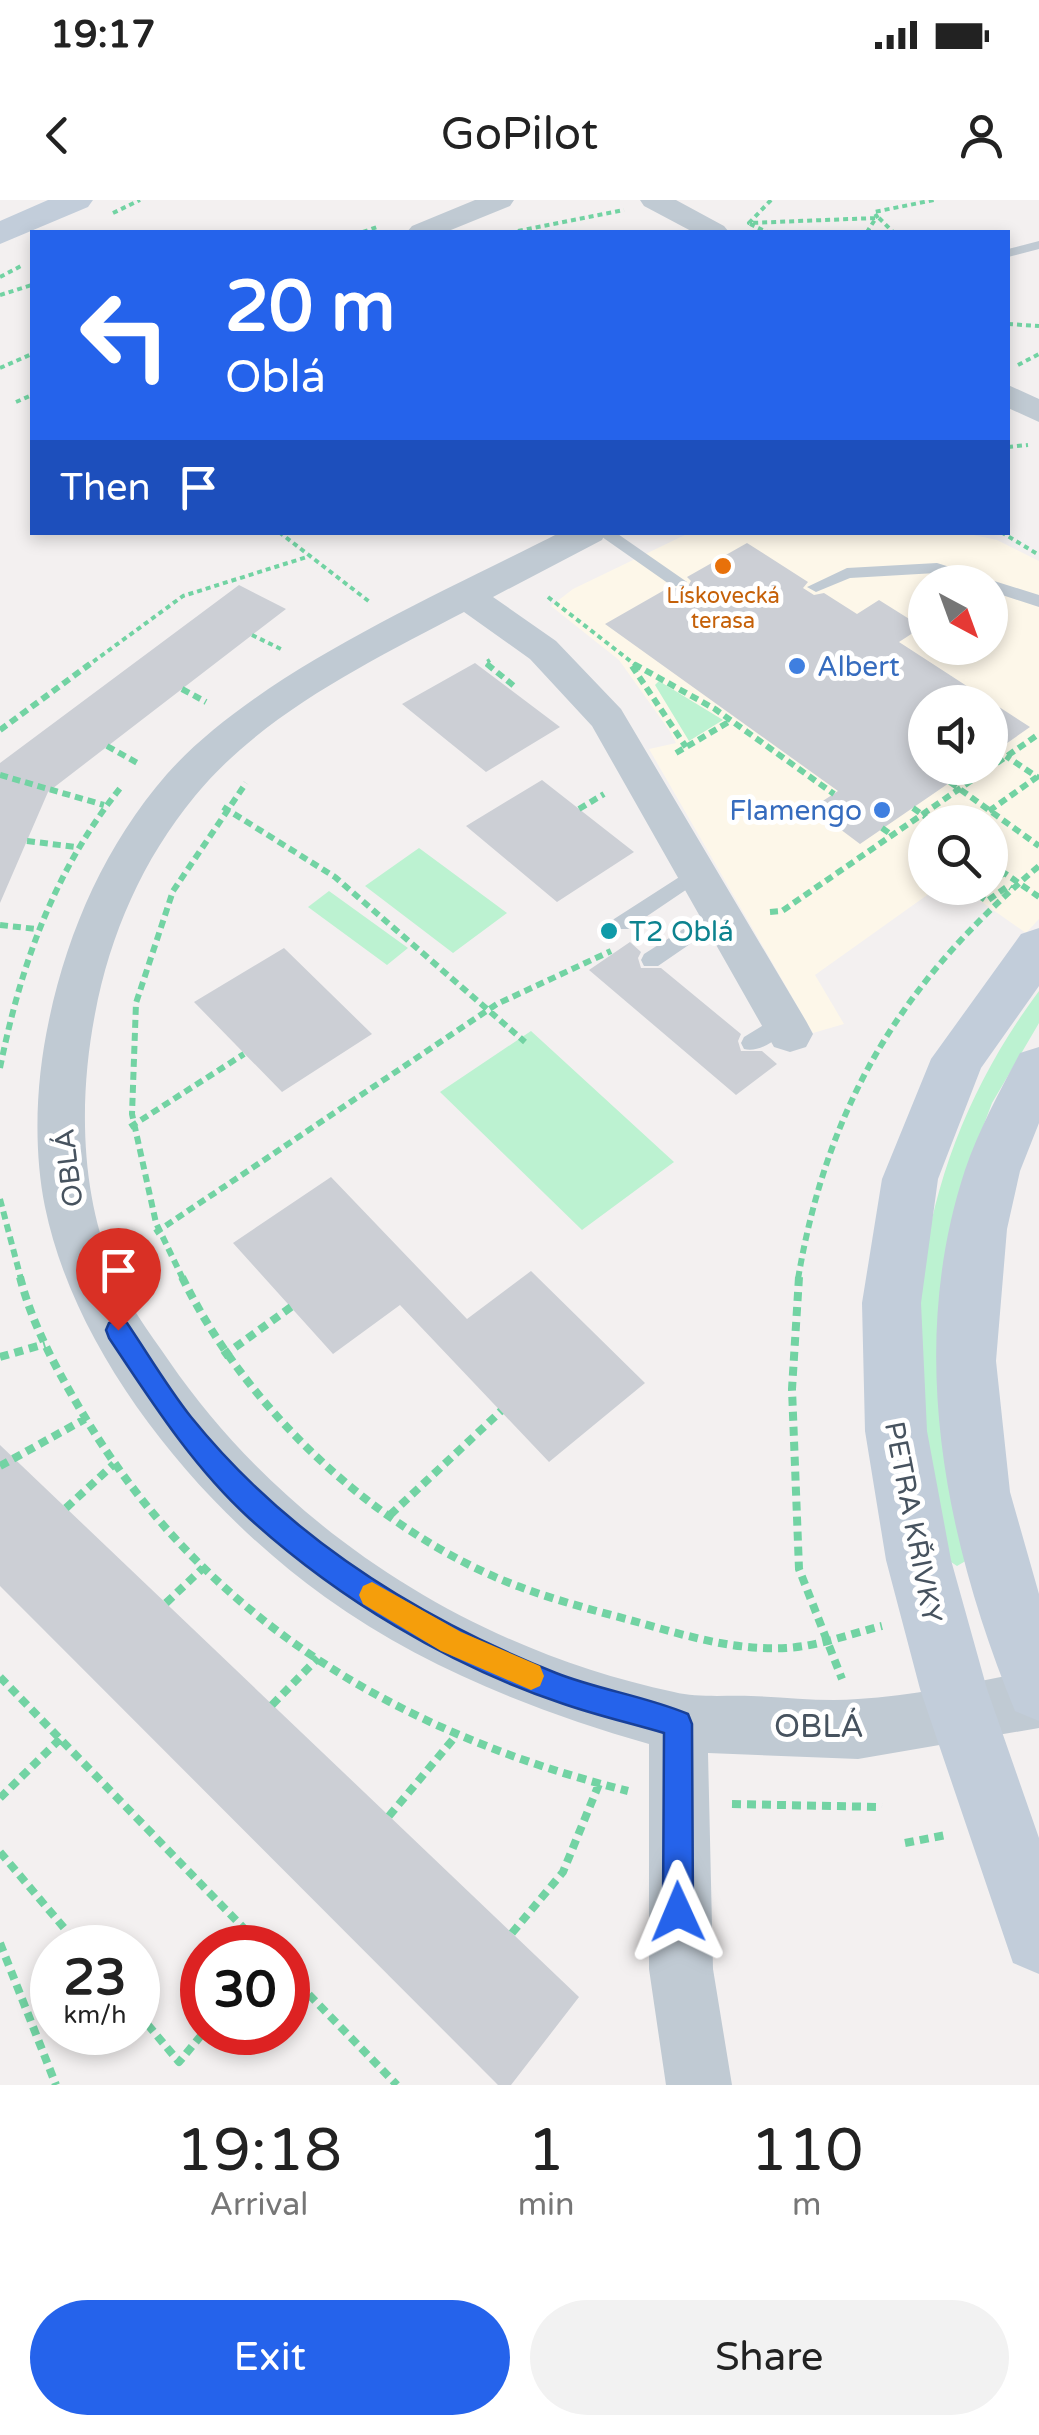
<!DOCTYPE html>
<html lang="en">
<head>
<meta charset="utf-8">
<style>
  body { margin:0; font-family:"Varela Round",sans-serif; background:#f2f2f2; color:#222; height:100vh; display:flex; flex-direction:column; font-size:38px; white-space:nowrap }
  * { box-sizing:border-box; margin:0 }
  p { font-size:32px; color:#767676 }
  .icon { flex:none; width:55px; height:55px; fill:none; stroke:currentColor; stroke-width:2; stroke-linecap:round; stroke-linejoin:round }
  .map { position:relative; height:1885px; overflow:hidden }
  .details { display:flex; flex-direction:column; background:#fff; flex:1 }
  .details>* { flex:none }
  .banner { position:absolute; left:30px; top:30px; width:980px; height:305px; border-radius:0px; box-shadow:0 5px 15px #0003; background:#2563eb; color:#fff; overflow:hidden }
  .needle { width:65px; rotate:139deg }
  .fabs { position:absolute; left:908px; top:365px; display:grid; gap:20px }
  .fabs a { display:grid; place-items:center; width:100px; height:100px; border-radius:50%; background:#fff; box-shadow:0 5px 15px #0003; font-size:50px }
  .speed { position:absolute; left:30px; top:1725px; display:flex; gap:20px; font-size:50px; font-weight:700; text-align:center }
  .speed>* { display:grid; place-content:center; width:130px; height:130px; border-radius:50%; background:#fff; box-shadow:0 5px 15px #0003; line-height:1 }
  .speed small { font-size:25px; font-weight:400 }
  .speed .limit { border:15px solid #d22; background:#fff; color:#111 }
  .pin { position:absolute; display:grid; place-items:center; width:85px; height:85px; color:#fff; margin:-102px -42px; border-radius:50% 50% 50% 0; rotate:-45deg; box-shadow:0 0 10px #0007 }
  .pin .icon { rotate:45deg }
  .me { position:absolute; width:110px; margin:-55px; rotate:359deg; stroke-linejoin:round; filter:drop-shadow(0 0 8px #0008) }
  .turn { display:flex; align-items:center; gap:35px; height:210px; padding:0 30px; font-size:45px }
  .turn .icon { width:130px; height:130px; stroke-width:2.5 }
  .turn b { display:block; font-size:70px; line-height:85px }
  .then { display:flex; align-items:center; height:95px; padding:0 30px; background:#0003; gap:20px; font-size:38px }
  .eta { display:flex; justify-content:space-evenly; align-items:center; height:170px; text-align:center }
  .eta b { font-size:60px; font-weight:600; line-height:70px }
  .primary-button { display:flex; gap:20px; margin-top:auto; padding:20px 30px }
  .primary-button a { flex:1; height:115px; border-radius:60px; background:#2563eb; color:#fff; font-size:40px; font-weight:600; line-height:115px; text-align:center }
  .primary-button a+a { background:#f2f2f2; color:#222 }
  .status { display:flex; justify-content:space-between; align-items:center; height:70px; padding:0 50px; background:#fff; direction:ltr }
  .status svg { height:28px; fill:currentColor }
  header { display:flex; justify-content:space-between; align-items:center; height:130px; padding:0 30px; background:#fff; font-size:45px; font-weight:600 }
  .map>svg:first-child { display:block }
  .commercial { fill:#fdf7e9; fill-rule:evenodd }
  .green { fill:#bcf2d1 }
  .building { fill:#cccfd5 }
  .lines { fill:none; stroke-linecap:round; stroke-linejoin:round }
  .path-far2 { stroke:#72d3a3; stroke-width:4; stroke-dasharray:5 4; stroke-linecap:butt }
  .path-far1 { stroke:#72d3a3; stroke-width:6; stroke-dasharray:8 5; stroke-linecap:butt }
  .path { stroke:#72d3a3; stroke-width:8; stroke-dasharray:9 6; stroke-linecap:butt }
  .lane { fill:#c0cad3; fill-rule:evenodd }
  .street { fill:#c0cad3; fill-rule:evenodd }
  .secondary { fill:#c2cdda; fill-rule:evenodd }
  .path-bridge { stroke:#72d3a3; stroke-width:6; stroke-dasharray:8 5; stroke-linecap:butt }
  .route { fill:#2563eb; stroke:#184099; stroke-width:2.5 }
  .slow { fill:#f59e0b }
  .food-dot { fill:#e8710a; stroke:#fff; stroke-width:4 }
  .shop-dot { fill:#3f7fe0; stroke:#fff; stroke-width:4 }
  .culture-dot { fill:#0f9aa8; stroke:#fff; stroke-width:4 }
  .labels { text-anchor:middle; stroke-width:10; stroke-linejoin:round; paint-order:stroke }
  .far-food-label { font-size:22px; fill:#c56008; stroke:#fff }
  .shop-label { font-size:28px; fill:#366cbe; stroke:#fff; text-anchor:start }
  .culture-label { font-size:28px; fill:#0d838f; stroke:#fff; text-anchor:start }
  .street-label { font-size:28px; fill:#47535f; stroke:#fff }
  .near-street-label { font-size:32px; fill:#47535f; stroke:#fff }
</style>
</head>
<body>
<div class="status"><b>19:17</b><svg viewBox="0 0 49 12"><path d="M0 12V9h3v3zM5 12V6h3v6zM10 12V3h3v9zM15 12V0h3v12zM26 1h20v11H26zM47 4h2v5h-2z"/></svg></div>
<header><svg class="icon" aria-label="back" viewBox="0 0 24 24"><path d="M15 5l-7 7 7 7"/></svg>GoPilot<svg class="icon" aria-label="person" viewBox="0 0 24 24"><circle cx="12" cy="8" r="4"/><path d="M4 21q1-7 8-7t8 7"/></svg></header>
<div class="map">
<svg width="1039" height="1885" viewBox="0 0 1039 1885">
  <rect width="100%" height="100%" fill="#f3f0f0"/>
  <path class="commercial" d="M689 333H964L997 340 1039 361V719L1026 733 962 688H990V622H925V688H937L815 775 844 824 813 833 649 549 676 543 669 530 619 460 551 406 573 389ZM925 382H990V448H925ZM925 502H990V568H925Z"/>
  <path class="green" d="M659 481 723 520 689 541 655 485Z
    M419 648 507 713 453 753 365 686Z
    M329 691 408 748 387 765 308 707Z
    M1039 791V823L992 903 968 967 969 1359 957 1366 948 1360C939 1307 926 1254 921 1201 906 1052 950 910 1039 791Z
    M531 831 674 962 582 1030 440 892Z"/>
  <path class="building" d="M747 343 808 382 803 388 814 395 824 393 857 414 879 400 922 427 899 442 1030 527 990 555V502H925V568H971L860 644 812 608 838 591 605 424 668 388H687L691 381 687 377Z
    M239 385 286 409 48 592 0 703V563Z
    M475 463 560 527 486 572 402 504Z
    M542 580 634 652 557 702 466 626Z
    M630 742 641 752 638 758 641 768H661L741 834 738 841 741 851H762L777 864 736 895 589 770Z
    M284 748 372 834 282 892 194 802Z
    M331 977 467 1119 531 1071 645 1183 549 1262 400 1105 333 1154 233 1043Z
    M0 1245 579 1797 511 1885H498L0 1386Z"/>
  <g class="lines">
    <path class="path-far2" d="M771 0 749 23 876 18 867 32
      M113 13 140 0
      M878 18 874 12 934 0
      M879 18 893 32
      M750 24 767 32
      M518 31 624 10
      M363 32 377 27
      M0 77 21 66
      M0 95 32 85
      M1008 124 1039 126
      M1018 165 1039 154
      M0 168 32 154
      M16 202 32 195
      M1008 247 1028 245
      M279 332 371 403
      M1001 332 1039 355
      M548 397 638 467
      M252 435 283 450
      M86 467 183 396 310 356
      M490 467 485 463 490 460"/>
    <path class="path-far1" d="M487 464 514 486
      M634 464 715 509 834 594
      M632 466 686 547
      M182 489 206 502
      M0 530 90 464
      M107 546 141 565
      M676 553 732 520
      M0 575 104 605
      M950 582 1039 646
      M223 607 335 677 525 842
      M579 609 604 594
      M989 611 1037 577 1006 556
      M882 628 892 635
      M27 641 76 647
      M990 683 1004 673
      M983 688 975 693 987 701 1008 686 1011 688
      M770 712 782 711 1039 534
      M0 725 36 729
      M0 868C21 764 54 671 121 587
      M130 927 244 854
      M0 999 21 1079
      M155 1033 497 804 611 751
      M183 1079 156 1023 132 914 136 803 173 691 246 583
      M798 1079C828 902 903 781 1039 666"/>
    <path class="path" d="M20 1077C32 1125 58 1172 83 1214 205 1420 401 1534 628 1591
      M182 1077C243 1202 359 1314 486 1373 532 1394 581 1407 630 1420 680 1434 733 1451 786 1448 819 1446 850 1434 882 1426
      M799 1077 792 1189 799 1369 842 1479
      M223 1156 291 1107
      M0 1157 45 1144
      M0 1266 85 1219
      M66 1308 114 1264
      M390 1315 501 1211
      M166 1403 203 1368
      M0 1477 263 1748
      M272 1505 318 1458
      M0 1598 60 1539
      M732 1604 882 1607
      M389 1616 455 1537
      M905 1643 946 1635
      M0 1652 81 1748
      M512 1733 563 1672 599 1584
      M0 1743 56 1885
      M288 1773 397 1885
      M138 1813 179 1862 204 1832"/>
    <path class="lane" d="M1039 41V49L1008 57V49Z
      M595 332H615L687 382 684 386H672Z
      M937 363 1039 395V407L990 391V382H965L936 373 850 378 816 392 807 387 847 368Z
      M698 665 708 672 705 677 628 729H614L611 724 614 719Z
      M721 705 731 713 728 718 658 766H644L641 760 644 754Z
      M783 813 791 815 794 821C784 835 761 854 744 849L741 843 744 837Z"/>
    <path class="street" d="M475 0H514L510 6 446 32H407L412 26Z
      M640 0H676L724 26 729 32H693L644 6Z
      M1008 185 1039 199V222L1008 208Z
      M561 332H606L602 340 493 397 556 441 621 509 806 821 813 834 806 847 790 852 774 847 592 526 530 459 464 412C371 461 263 513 195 596 143 659 110 734 95 814 79 897 80 991 113 1070 127 1103 149 1132 169 1161 285 1330 473 1450 674 1492 698 1498 726 1495 751 1496 786 1497 823 1502 858 1499 918 1496 980 1480 1039 1470V1528L858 1559 708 1553 713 1769 732 1885H666L649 1769V1544C535 1511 422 1467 325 1397 202 1309 76 1158 45 1007 33 947 36 880 49 820 68 730 106 644 167 574 258 472 438 395 561 332Z"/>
    <path class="secondary" d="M48 0H93L88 7 0 44V21Z
      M1039 728V786L981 868 938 979 921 1103 927 1231 951 1360 987 1489 1039 1638V1774L1013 1763 920 1489 886 1360 865 1231 862 1103 882 979 931 859 1021 734Z
      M1039 847V923L1020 971 1007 1029 996 1161 1010 1292 1039 1394V1521L1015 1511C945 1341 906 1149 965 970 979 929 1000 891 1020 853Z"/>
    <path class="path-bridge" d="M913 608 933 622
      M990 663 1039 697"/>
  </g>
  <path class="route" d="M118 1120 127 1123C148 1154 168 1188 191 1217 287 1336 416 1417 556 1473 599 1490 645 1496 688 1514L692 1524 693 1712 689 1722 678 1727 668 1722 663 1712 664 1533C630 1523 595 1515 561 1503 448 1465 337 1398 249 1318 193 1267 151 1201 109 1138L106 1130 109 1123Z"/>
  <path class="slow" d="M372 1382 461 1432 540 1466 544 1476 540 1486 531 1490 441 1451 363 1404 359 1395 363 1386Z"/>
  <circle class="food-dot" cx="723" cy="366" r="10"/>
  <g class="shop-dot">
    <circle cx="797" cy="466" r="10"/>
    <circle cx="882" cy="610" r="10"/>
  </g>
  <circle class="culture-dot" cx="609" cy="731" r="10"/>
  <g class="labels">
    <g class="far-food-label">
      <text x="723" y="403">Lískovecká<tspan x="723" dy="25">terasa</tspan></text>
    </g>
    <g class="shop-label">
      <text x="817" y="476">Albert</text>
      <text x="862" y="620" text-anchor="end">Flamengo</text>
    </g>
    <g class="culture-label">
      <text x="629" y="741">T2 Oblá</text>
    </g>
    <g class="street-label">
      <text transform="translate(68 968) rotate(-97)" y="10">OBLÁ</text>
      <text transform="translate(914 1322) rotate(79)" y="10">PETRA KŘIVKY</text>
    </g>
    <g class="near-street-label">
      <text x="819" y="1537">OBLÁ</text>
    </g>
  </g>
</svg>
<div class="fabs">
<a><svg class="needle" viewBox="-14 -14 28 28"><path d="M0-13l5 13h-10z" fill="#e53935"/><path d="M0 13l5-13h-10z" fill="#767676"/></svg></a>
<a><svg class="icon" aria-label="sound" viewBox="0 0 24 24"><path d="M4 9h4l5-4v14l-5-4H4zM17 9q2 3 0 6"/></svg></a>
<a><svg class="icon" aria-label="search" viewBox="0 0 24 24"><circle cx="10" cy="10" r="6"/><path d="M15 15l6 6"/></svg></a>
</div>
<div class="speed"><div>23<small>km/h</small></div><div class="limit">30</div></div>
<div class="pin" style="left:118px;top:1130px;background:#d93025"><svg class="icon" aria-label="arrive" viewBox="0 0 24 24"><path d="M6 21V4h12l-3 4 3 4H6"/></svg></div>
<svg class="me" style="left:678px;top:1712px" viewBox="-20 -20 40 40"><path d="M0-17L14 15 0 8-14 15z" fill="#2563eb" stroke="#fff" stroke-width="4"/></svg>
<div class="banner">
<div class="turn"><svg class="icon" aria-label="left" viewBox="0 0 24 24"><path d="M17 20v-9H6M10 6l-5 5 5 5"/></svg><div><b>20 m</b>Oblá</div></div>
<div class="then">Then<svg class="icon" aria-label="arrive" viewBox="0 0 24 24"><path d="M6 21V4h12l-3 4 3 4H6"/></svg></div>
</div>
</div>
<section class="details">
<div class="eta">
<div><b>19:18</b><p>Arrival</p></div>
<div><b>1</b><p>min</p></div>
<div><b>110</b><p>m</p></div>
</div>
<div class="primary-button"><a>Exit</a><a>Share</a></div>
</section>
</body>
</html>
